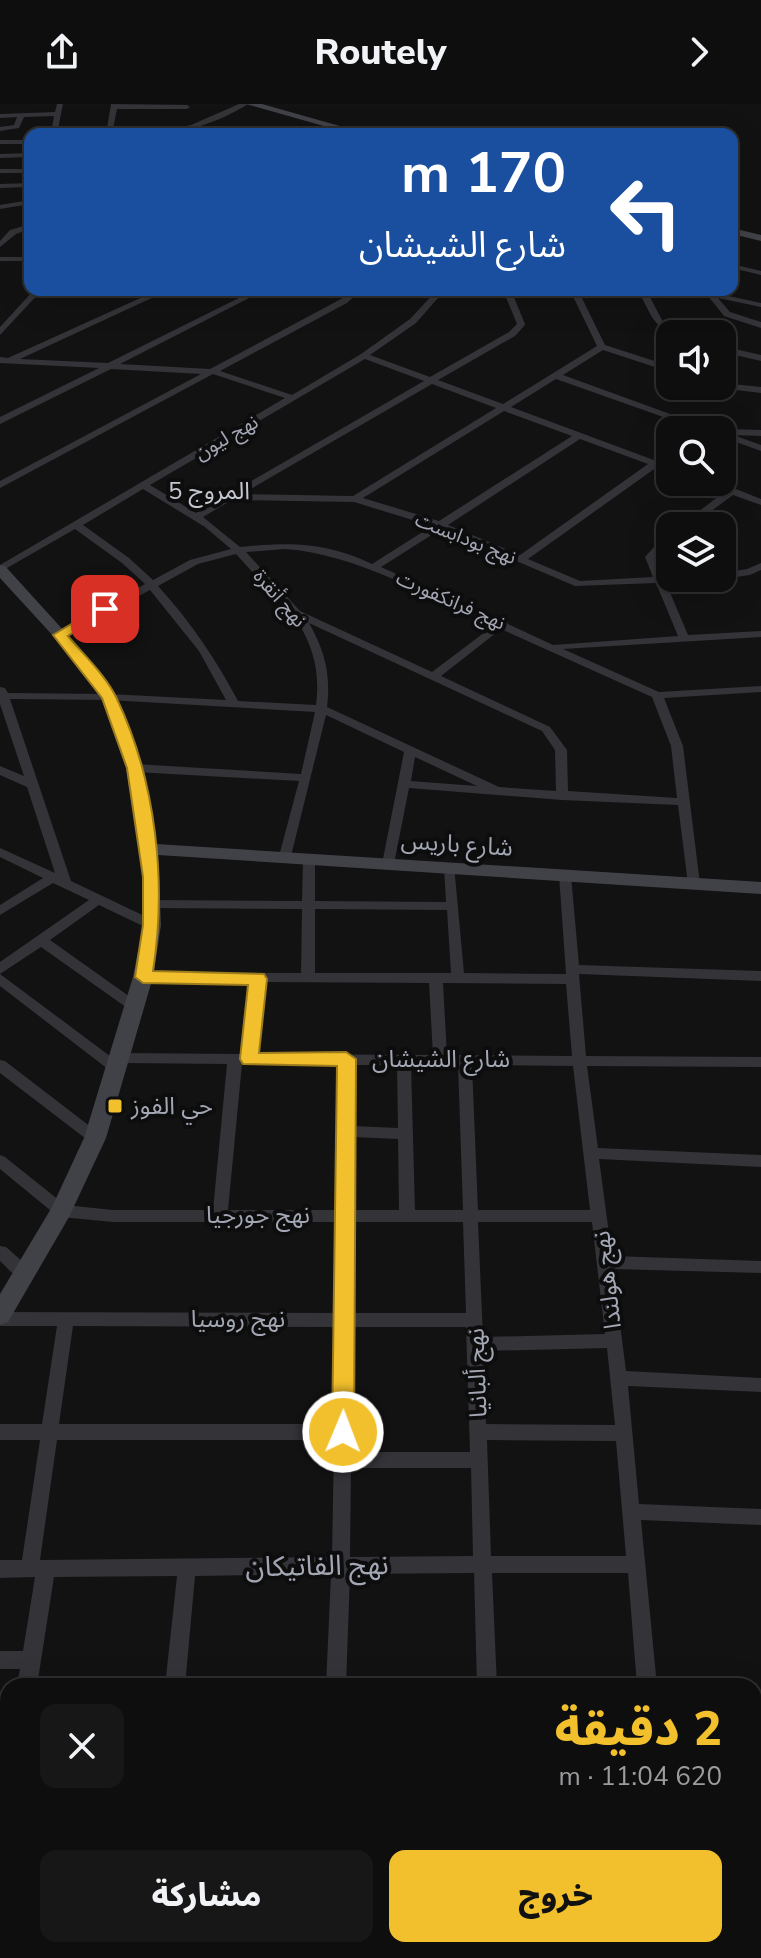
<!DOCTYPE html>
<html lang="ar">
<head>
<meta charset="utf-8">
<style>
  body { margin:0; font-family:"Nunito Sans","Noto Sans Arabic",sans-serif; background:#171717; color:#f1f3f6; direction:rtl; height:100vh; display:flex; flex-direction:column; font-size:30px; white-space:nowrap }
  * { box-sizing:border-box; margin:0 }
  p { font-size:26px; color:#9b9c9e }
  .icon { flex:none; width:44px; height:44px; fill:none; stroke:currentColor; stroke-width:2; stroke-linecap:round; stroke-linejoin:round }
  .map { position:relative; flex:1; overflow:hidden; direction:ltr }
  .details { position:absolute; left:0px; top:1574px; width:762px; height:280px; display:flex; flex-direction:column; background:#0e0e0e; border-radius:24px 24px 0 0; box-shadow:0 8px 32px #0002,0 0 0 2px #2e2e2e; direction:rtl }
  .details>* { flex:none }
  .hud { position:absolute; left:24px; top:24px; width:714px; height:168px; border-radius:16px; box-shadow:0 8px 32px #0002,0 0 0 2px #2e2e2e; direction:rtl; background:#1a4fa0; color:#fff; overflow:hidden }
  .tools { position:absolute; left:656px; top:216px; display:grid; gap:16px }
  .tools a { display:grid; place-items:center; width:80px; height:80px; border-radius:16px; background:#0e0e0e; box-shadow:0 8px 32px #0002,0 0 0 2px #2e2e2e; font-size:40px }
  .pin { position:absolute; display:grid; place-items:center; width:68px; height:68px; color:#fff; margin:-34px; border-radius:16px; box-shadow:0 4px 12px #0006 }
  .me { position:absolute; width:88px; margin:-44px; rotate:1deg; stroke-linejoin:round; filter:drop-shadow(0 0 6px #0008) }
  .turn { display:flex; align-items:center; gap:28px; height:168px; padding:0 40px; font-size:36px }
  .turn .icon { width:104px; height:104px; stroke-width:2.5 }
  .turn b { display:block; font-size:56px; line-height:68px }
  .round { display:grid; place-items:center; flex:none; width:84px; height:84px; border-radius:16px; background:#171717 }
  .summary { display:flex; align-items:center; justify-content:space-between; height:136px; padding:0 40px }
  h1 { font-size:48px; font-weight:800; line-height:60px; color:#f2c02c }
  .primary-button { display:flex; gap:16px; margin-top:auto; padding:16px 40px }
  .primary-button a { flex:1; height:92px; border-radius:16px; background:#f2c02c; color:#111; font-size:32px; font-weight:800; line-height:92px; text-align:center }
  .primary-button a+a { background:#171717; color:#f1f3f6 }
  header { display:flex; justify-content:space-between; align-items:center; height:104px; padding:0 40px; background:#0e0e0e; font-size:36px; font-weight:800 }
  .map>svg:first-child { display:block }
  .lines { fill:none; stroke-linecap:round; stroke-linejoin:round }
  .street { fill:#333338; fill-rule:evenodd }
  .secondary { fill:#414248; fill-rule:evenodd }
  .route { fill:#f2c02c; stroke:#9d7d1d; stroke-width:2 }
  .poi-dot { fill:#f2c02c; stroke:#0d0d0e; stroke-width:3 }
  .labels { text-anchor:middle; stroke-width:8; stroke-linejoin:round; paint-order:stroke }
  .far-street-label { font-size:20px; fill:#a3a7b4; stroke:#0d0d0e }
  .far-quarter-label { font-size:24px; fill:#c4c6d0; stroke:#0d0d0e }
  .street-label { font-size:24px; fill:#a3a7b4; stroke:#0d0d0e }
  .poi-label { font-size:24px; fill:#a3a7b4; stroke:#0d0d0e; text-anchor:start }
  .near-street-label { font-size:28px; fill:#a3a7b4; stroke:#0d0d0e }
</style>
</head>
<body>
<header><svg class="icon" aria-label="forward" viewBox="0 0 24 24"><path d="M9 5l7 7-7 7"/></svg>Routely<svg class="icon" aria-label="share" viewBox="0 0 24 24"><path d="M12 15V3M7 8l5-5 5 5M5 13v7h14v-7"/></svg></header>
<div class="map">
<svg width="761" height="1854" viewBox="0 0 761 1854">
  <rect width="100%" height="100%" fill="#121213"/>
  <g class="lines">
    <path class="street" d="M57 0H63L57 30H51L54 12 24 13 19 24 0 27V23L14 21 17 13 0 14V10L55 8Z
      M111 0 187 1 190 3 187 5H117L112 30H106Z
      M239 0H248C218 19 183 30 148 30L191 21Z
      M0 36H30V40H0Z
      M30 49V53L0 54V50Z
      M0 65H30V69H0Z
      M30 79V83L0 84V80Z
      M30 96V100L0 105V101Z
      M30 120V125L16 130 0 143V137L10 126Z
      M0 153H30V157H0Z
      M732 160 761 167V171L732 164Z
      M34 186H42L0 231V223Z
      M158 186H169L20 255 108 259 255 186H265L120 260 210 265 341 195 352 186H361L347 199 220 267 292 291 361 250 410 215 437 186H445L416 219 370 251 430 273 509 228 517 220 503 186H511L525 220 524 222 515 232 438 276 503 300 597 242 570 186H578L605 241 670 262V268L603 246 563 271 714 326H700L556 275 511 303 670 362V368L657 363 528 455 580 477 653 473 645 453 666 430 670 429V438L655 453 663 473 704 474 699 477 666 479 688 531 761 527V533L563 545 659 588 761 582V588L664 594 683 642 700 780 699 783H689L688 780 678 701 562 696 409 684 394 760 388 764 384 763 382 760 404 648 326 611 291 752 285 756 281 755 279 752 299 677 135 668 129 664 135 660 301 670 315 608 109 596 10 595 71 777 157 818 159 821 152 825 147 824 99 801 50 836 140 900 142 903 140 906H130L41 843 0 870V858L89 796 53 779 0 811V801L43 774 0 753V744L55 769 27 683 0 671V662L24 672 0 600V583L5 584 8 589 109 590 226 596 199 547 150 486 64 533H56V529L145 480 122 459 75 425 0 468V461L285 294 213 270 0 384V377L201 270 111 265 0 320V313L99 264 0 259V253L8 254ZM365 255 424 277 196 409 150 381ZM432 280 496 304 353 392 242 390ZM504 307 572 332 439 417 363 394ZM580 335 648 360 520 451 448 421ZM143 385 205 423 231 445 190 456 153 476 129 454 83 421ZM232 396 354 398 432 422 372 460C325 438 291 438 240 443L203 413ZM441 425 575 482 656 479 678 532 553 541 508 520 507 517H500L381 463ZM285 445C356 450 428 492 493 522L432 568 300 507 246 448ZM236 450 298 518C314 545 320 569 316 601L238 597C216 555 190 517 158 482L198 460ZM309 519 542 627 555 646 556 687 499 683 327 603C331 571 325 547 309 519ZM501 525 652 593 671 642 677 694 568 687 567 646 550 623 441 572ZM415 653 477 682 411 677Z
      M638 186H646L647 189 710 188 761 199V203L718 194 730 208 761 218V224L724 212 708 192 650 193 664 220 680 230C655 230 649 206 638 186Z
      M722 242 761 251V257L722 248Z
      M722 279 761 283V289L719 284 718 282H722Z
      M729 325 761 326V332L733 331 761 341V347L722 333V327Z
      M700 378C722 378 741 387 761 395V401L733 391 691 422H680L724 388Z
      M761 459V466L750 471 722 475 718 474H722V469L747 465Z
      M309 750 315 754V797L446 798 444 764 446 761H454L464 869 566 870 559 771 565 767 571 771 579 861 761 867V877L579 870 586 952 761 953V963L587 962 598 1044 761 1051V1063L599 1055 612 1152 761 1157V1169L613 1165 626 1267 761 1274V1288L628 1282 639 1400 761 1405V1421L641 1416 657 1582H637L628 1469H492L497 1582H477L474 1469 350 1470 346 1582H326L331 1470 195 1472 185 1582H165L177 1472 54 1473 37 1582H17L20 1565H0V1547H23L35 1473 0 1474V1456H22L40 1336H0V1320H42L57 1222H0V1208L335 1209 337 1118H113L61 1113 56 1111 0 1065V1051L5 1053 65 1101 113 1106H213L227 960 120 959 125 965 123 969H113L0 882V870L114 955 116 950 121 949 243 950 251 878H143L136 873 143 868 301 869 302 805 151 804 145 800 151 796 302 797 303 754ZM315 805 447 806 451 869H315ZM264 878 429 879 433 951 257 950ZM443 879 566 880 572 952 447 951ZM242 960 339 961 337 1106H228ZM353 961H397L398 1024 353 1022ZM411 961H458L463 1106H415ZM472 961 573 962 590 1106H478ZM353 1033 398 1035 399 1106H352ZM352 1118H463L466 1209H352ZM478 1118H592L605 1230 483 1233ZM73 1222 335 1223 334 1320H59ZM352 1223H466L470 1348H351ZM607 1244 615 1321 486 1320 483 1247ZM57 1336H334L332 1453 40 1456ZM487 1336 616 1337 626 1452H491ZM351 1364H471L473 1452 350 1453Z
      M0 956 5 957 100 1030 102 1034 100 1038H90L0 969Z
      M0 1142 6 1143 32 1166 34 1171 32 1176C19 1180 9 1165 0 1157Z
      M754 1622H761V1642H754Z
      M0 1640H8V1660H0Z
      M8 1693V1758L0 1763V1698Z
      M140 1846H162L161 1854H139Z
      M242 1846H279L274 1854H237Z
      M297 1846H319L320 1854H298Z
      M608 1846H679L680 1854H613Z
      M729 1846H751L752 1854H730Z"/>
    <path class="secondary" d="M246 0H262L368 30H352Z
      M732 124 761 131V137L732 130Z
      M0 461 5 462 65 528 117 593 144 664 156 740 761 778V790L158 751 161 821 153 873 106 1034 69 1113 8 1218 0 1221V1190L52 1103 84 1034 133 873 143 821V773L126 664 101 594 55 534 0 474Z"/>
  </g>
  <path class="route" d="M101 502 112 505 68 532C84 551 107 573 117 595 156 677 167 778 153 867L264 870 267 875 259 949 346 948 356 955 354 1328 351 1335 343 1338 335 1335 332 1328 337 962 243 960 240 955 248 881 143 879 135 873 143 821V773L127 664 102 594 53 531Z"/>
  <rect class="poi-dot" x="107" y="994" width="16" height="16" rx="4"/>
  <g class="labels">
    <g class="far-street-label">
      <text transform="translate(226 333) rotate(-30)" y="7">نهج ليون</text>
      <text transform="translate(466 434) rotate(22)" y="7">نهج بودابست</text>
      <text transform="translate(280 494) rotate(49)" y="7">نهج أنقرة</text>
      <text transform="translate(451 496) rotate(24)" y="7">نهج فرانكفورت</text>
    </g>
    <g class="far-quarter-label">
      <text x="209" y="395">المروج 5</text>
    </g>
    <g class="street-label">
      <text transform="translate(457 740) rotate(4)" y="8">شارع باريس</text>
      <text x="441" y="963">شارع الشيشان</text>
      <text x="258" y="1119">نهج جورجيا</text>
      <text transform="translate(607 1176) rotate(-97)" y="8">نهج هولندا</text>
      <text x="238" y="1223">نهج روسيا</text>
      <text transform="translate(477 1269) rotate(-92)" y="8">نهج ألبانيا</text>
    </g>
    <g class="poi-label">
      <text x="131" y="1010">حي الفوز</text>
    </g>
    <g class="near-street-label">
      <text transform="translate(317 1461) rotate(-1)" y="10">نهج الفاتيكان</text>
    </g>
  </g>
</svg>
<div class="tools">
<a><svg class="icon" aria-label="sound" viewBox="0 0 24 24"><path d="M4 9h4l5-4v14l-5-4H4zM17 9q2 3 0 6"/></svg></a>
<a><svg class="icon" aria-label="search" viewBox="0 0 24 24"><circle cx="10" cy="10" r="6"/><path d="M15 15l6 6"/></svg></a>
<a><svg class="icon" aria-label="layers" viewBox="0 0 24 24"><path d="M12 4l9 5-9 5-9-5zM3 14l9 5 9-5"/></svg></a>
</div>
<div class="pin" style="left:105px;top:505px;background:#d93025"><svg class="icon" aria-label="arrive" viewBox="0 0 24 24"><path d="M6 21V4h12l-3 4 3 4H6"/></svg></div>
<svg class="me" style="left:343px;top:1328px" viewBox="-20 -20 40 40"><circle r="17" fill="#f2c02c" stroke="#fff" stroke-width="3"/><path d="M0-11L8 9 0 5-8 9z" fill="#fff"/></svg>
<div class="hud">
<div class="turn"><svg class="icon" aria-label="left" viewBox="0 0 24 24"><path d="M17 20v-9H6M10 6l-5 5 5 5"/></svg><div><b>170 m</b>شارع الشيشان</div></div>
</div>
<section class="details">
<div class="summary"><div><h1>2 دقيقة</h1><p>620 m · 11:04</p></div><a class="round"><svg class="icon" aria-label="close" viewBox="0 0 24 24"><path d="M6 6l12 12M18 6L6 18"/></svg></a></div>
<div class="primary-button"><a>خروج</a><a>مشاركة</a></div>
</section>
</div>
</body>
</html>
